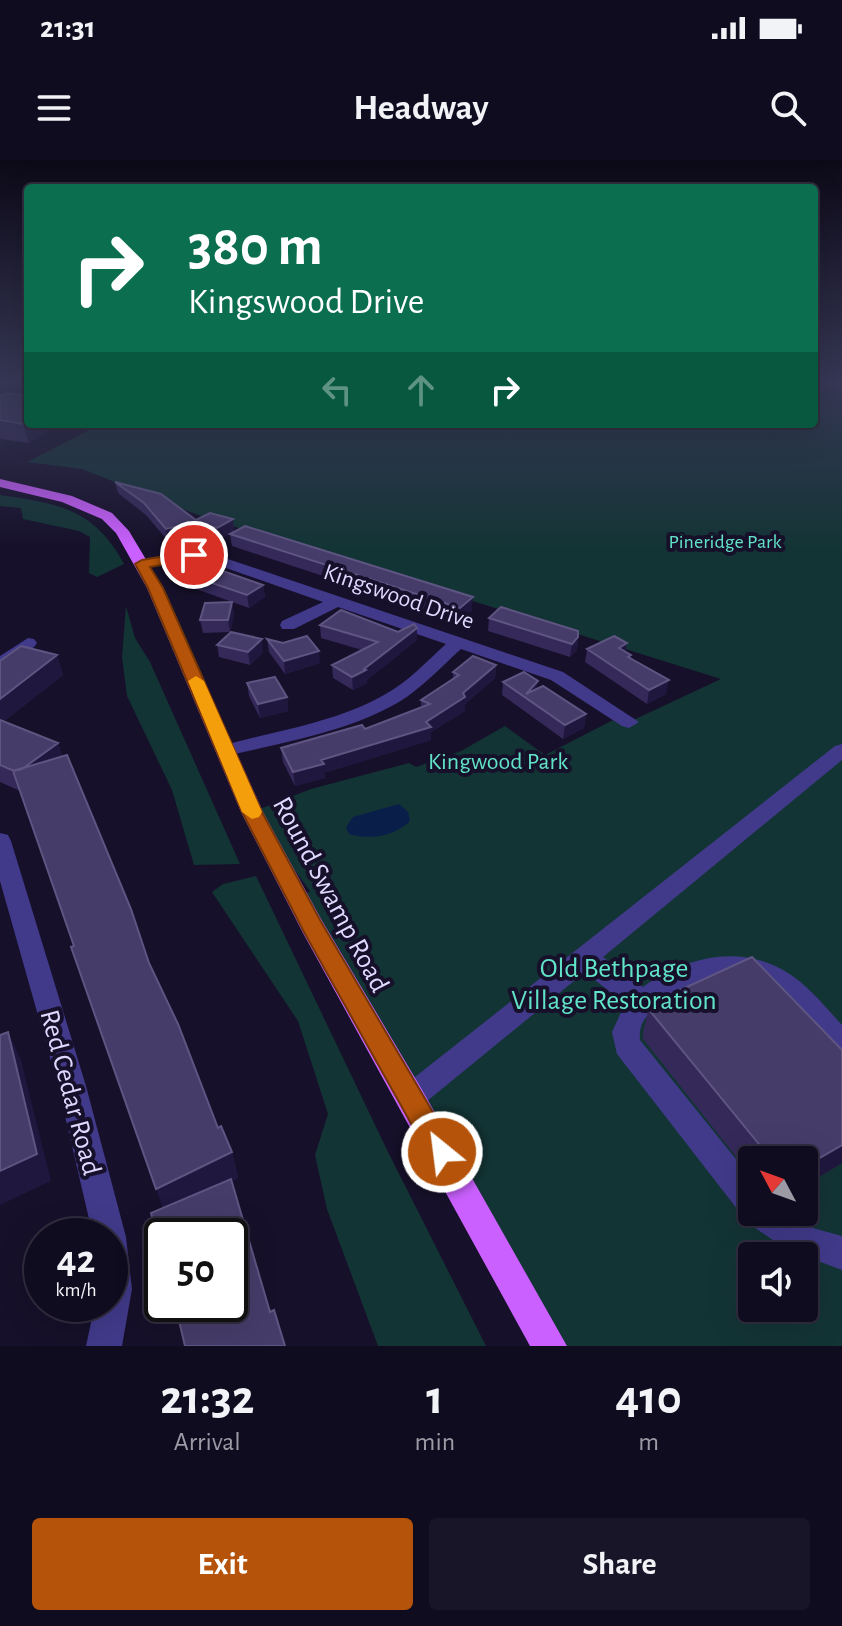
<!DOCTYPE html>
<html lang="en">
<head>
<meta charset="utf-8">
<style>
  body { margin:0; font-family:"Alegreya Sans",sans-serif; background:#191529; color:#f1f3f6; height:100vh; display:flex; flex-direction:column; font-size:30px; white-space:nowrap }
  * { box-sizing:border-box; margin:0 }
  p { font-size:26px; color:#9c9ba5 }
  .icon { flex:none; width:44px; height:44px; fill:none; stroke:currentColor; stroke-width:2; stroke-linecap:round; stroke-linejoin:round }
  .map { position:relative; height:1186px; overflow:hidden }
  .sheet { display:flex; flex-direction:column; background:#100c20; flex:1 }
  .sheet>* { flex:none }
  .banner { position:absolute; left:24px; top:24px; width:794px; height:244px; border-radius:8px; box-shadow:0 8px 32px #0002,0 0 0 2px #302c3e; background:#0b6e4f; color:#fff; overflow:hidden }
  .needle { width:52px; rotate:311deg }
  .tools { position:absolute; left:738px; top:986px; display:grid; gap:16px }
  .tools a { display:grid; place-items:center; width:80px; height:80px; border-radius:8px; background:#100c20; box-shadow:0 8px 32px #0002,0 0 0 2px #302c3e; font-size:40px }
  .speed { position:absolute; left:24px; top:1058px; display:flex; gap:16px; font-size:40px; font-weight:700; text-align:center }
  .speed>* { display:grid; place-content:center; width:104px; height:104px; border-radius:50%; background:#100c20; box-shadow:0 8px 32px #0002,0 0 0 2px #302c3e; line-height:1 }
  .speed small { font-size:20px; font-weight:400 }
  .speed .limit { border:4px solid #111; border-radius:12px; background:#fff; color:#111 }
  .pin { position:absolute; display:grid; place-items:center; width:68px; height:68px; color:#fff; margin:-34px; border:4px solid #fff; border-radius:50%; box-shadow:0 2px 8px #0007 }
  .me { position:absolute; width:88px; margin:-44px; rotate:331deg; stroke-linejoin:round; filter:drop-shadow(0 0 6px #0008) }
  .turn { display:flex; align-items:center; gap:28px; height:168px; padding:0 32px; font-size:36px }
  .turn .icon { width:104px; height:104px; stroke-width:2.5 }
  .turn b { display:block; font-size:56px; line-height:68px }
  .lanes { display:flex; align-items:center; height:76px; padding:0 32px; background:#0003; justify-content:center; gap:40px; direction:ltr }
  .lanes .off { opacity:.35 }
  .eta { display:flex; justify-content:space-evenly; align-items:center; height:136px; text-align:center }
  .eta b { font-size:48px; font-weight:700; line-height:56px }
  .button { display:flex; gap:16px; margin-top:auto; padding:16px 32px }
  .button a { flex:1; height:92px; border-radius:8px; background:#b45309; color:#fff; font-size:32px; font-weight:700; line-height:92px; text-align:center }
  .button a+a { background:#191529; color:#f1f3f6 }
  .status { display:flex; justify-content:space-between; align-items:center; height:56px; padding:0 40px; background:#100c20; direction:ltr }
  .status svg { height:22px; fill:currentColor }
  header { display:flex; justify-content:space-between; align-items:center; height:104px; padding:0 32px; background:#100c20; font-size:36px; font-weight:700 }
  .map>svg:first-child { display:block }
  .green { fill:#133435; fill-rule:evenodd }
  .water { fill:#0a1e4a }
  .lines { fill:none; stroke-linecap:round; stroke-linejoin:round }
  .minor { fill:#413a8a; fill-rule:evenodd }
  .major { fill:#ca60ff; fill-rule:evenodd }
  .wall { fill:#342959 }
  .shaded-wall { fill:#20173e }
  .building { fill:#463c6a; stroke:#5e5582; stroke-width:2 }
  .route { fill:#b45309; stroke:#753606; stroke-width:2 }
  .slow { fill:#f59e0b }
  .labels { text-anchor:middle; stroke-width:8; stroke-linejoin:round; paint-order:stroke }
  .far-park-label { font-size:20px; fill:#61e3c8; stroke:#16102a }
  .street-label { font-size:24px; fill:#dfd9ff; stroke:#16102a }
  .park-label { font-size:24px; fill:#61e3c8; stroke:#16102a }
  .near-street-label { font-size:28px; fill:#dfd9ff; stroke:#16102a }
  .near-park-label { font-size:28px; fill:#61e3c8; stroke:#16102a }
</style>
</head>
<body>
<div class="status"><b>21:31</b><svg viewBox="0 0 49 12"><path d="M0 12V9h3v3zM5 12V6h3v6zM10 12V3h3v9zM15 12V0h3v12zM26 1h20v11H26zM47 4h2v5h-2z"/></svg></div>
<header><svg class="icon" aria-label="menu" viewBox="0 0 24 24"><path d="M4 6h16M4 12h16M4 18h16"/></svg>Headway<svg class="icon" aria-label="search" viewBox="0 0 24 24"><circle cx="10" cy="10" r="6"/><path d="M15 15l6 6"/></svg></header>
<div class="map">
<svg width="842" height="1186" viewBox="0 0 842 1186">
  <rect width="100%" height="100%" fill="#16102a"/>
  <path class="green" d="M814 223H842V1186H563L301 737 310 731 252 652 311 629 409 603 416 607 461 591 505 566 545 595 621 556 629 562 721 519 198 355 82 309 27 302 101 264H814ZM752 1000H804V1052H752ZM752 1096H804V1148H752Z
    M0 335C57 343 95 349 124 404L97 417 89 413 90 377 79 371 23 359 21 348 0 346Z
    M126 446 135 478 150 502 240 704 194 705 172 630 127 536 122 497Z
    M256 716 387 990 486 1186H378L327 1049 315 995 328 954 298 861 212 732 223 724Z"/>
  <path class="water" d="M399 644 408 652 410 661C394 677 369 680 349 674L346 667 353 657Z"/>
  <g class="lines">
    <path class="minor" d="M177 392 213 394 563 512 639 562 629 568 622 566 551 520 461 489C441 507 422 528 399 542 348 572 284 582 227 596L220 594 217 590 220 586C274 571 335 563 384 535 408 522 426 502 446 484L338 447 294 469H282L280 465 282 461 323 442 206 401 177 400 142 409 134 404 137 401Z
      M28 478 34 479 37 483 34 487 0 509V496Z
      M842 584V600L603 797 643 827C685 797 741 783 788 813 809 826 825 847 842 865V896C826 890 817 875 806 862 763 814 720 800 665 840 650 851 638 861 640 880L752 1019V1052H785L813 1068 842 1076V1110L786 1089 748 1063 617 894 612 872 625 844 585 812 421 946 411 950 401 946 396 937 401 928 835 586Z
      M0 673 8 675 11 681 86 926 126 1077 132 1129 122 1186H86L95 1144H110V1076H93L58 926 0 721Z"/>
    <path class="major" d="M0 319 72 336 112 353 129 371 163 428 263 652 321 759 421 928 567 1186H530L303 773 241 652 147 428 116 373 102 359 62 342 0 327Z"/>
  </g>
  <path class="wall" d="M0 236 28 264H61L29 283 0 279Z
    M115 322 196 360 233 359 234 371 219 380 198 373 168 381 146 355 118 333Z
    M230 374 472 450 459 461 232 386Z
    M180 412 263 425 265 437 249 448 182 424Z
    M232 442 234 455 230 472 203 473 200 460Z
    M489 458 578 477 577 490 570 497 488 471Z
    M320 465 398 472 417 468V480L367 520V523L353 530 333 518 332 505 362 490 321 478Z
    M267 479 320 503 285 514 269 492Z
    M217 485 263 492 250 505 219 497Z
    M587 489 626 492 666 534 647 544 585 502Z
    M57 495 63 515 4 561 58 583 62 596 218 968 232 992 238 1018 231 1021 270 1152 285 1186 163 1048 20 631 0 622V501Z
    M496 505 495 518 465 544V551L431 572V580L324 613 325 618 295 626 283 602 281 588 365 569 421 548V540L453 519V512Z
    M503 522 537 529 586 554 584 568 563 579 502 535Z
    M247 523 287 537 288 551 260 558 249 536Z
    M650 844 842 890V1003L804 1026V1000H752V1017L643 879V872Z"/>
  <path class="shaded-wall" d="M28 261V264H61L29 283 23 264Z
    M233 359 234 371 219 380 217 368Z
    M196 362 198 373 168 381 166 369Z
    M263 425 265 437 249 448 247 435Z
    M473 437 472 450 459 461 460 448Z
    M232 442 234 455 230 472 228 460Z
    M417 468V480L367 520V523L353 530 352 517Z
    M578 477 577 490 570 497 572 484Z
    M262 479 263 492 250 505 248 492Z
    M627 483 625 496 619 488Z
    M319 491 320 503 285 514 284 501Z
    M57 495 63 515 0 564V539Z
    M496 505 495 518 465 544V551L431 572V580L324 613 325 618 295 626 293 612 321 600 426 562 463 533Z
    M669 520 666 534 647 544 649 530Z
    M538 521 536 534H526Z
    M287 537 288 551 260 558 258 544Z
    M586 554 584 568 563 579 565 565Z
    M58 583 64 604 17 612Z
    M8 872 21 900 51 1021 0 1045V1011Z
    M842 985V1003L804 1026V1007Z
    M232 992 238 1018 165 1055 156 1029Z"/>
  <path class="building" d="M7 233 28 236V261L23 264 0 260V236Z
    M115 322 161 334 196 360 210 353 233 359 217 368 196 362 166 369 144 343Z
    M245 366 473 437 460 448 230 374Z
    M197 402 263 425 247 435 180 412Z
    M232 442 228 460H200L205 443Z
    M501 447 578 471V477L572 484 489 458Z
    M341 450 398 472 414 464 417 468 364 509 366 510 352 517 332 505 378 482 320 465Z
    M231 472 262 479 248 492 217 485Z
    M307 476 319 491 284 501 267 479 283 483Z
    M614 476 627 483 619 488 631 495 628 497 669 520 649 530 587 489Z
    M21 486 57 495 0 539V501Z
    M473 496 496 505 463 533 465 537 426 562 431 567 321 600 324 604 293 612 281 588 362 565 365 569 430 544 421 540 459 515 453 512Z
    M524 512 538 521 526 534 543 526 586 554 565 565 503 522Z
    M275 517 287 537 258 544 247 523Z
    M0 560 58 583 22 609 14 611 0 605Z
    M67 595 131 749 149 803 178 864 218 968 221 966 232 992 156 1029 71 787 74 786 13 611Z
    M752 797 842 890V985L804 1007V1000H772L650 851V844Z
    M8 872 37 994 0 1011V875Z
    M231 1019 270 1152 274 1150 285 1186H185L175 1144H230V1076H162V1095L151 1053Z"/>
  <linearGradient id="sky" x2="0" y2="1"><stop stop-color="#0c0917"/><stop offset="0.57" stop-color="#363755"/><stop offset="1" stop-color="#363755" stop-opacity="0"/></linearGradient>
  <rect width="842" height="389" fill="url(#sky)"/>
  <path class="route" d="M194 391 201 395 199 398 150 407 163 428 262 652 320 760 451 983 455 992 451 1001 442 1005 432 1001 304 772 242 652 148 428 135 404 142 400Z"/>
  <path class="slow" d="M196 516 204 521 262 652 259 657 252 659 242 652 188 521Z"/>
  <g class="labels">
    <g class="far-park-label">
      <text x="725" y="388">Pineridge Park</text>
    </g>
    <g class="street-label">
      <text transform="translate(399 436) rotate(19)" y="8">Kingswood Drive</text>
    </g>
    <g class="park-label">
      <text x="498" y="609">Kingwood Park</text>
    </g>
    <g class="near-street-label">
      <text transform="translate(332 734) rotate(62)" y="10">Round Swamp Road</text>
      <text transform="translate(72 932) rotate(75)" y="10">Red Cedar Road</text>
    </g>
    <g class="near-park-label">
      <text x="614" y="817">Old Bethpage<tspan x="614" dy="32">Village Restoration</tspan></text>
    </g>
  </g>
</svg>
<div class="tools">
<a><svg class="needle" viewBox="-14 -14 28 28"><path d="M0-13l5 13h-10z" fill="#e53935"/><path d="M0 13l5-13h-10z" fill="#9c9ba5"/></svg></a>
<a><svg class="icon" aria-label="sound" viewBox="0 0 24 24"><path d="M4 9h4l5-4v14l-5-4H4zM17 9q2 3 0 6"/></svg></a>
</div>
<div class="speed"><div>42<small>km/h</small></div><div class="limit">50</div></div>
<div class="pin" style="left:194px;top:395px;background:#d93025"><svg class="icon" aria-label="arrive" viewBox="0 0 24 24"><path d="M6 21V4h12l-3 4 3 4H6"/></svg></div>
<svg class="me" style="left:442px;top:992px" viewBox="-20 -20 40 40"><circle r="17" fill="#b45309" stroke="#fff" stroke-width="3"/><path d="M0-11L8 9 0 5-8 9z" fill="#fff"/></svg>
<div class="banner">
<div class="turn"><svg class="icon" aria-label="right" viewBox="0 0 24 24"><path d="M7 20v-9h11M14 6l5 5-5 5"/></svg><div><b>380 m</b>Kingswood Drive</div></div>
<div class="lanes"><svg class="icon off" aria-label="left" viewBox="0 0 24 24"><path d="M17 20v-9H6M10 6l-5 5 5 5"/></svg><svg class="icon off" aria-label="ahead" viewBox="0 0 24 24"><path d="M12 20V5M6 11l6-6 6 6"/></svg><svg class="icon" aria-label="right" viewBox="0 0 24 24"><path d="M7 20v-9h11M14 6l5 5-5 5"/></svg></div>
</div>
</div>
<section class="sheet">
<div class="eta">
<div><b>21:32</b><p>Arrival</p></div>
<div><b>1</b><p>min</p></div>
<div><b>410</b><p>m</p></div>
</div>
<div class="button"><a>Exit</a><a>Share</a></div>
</section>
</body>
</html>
